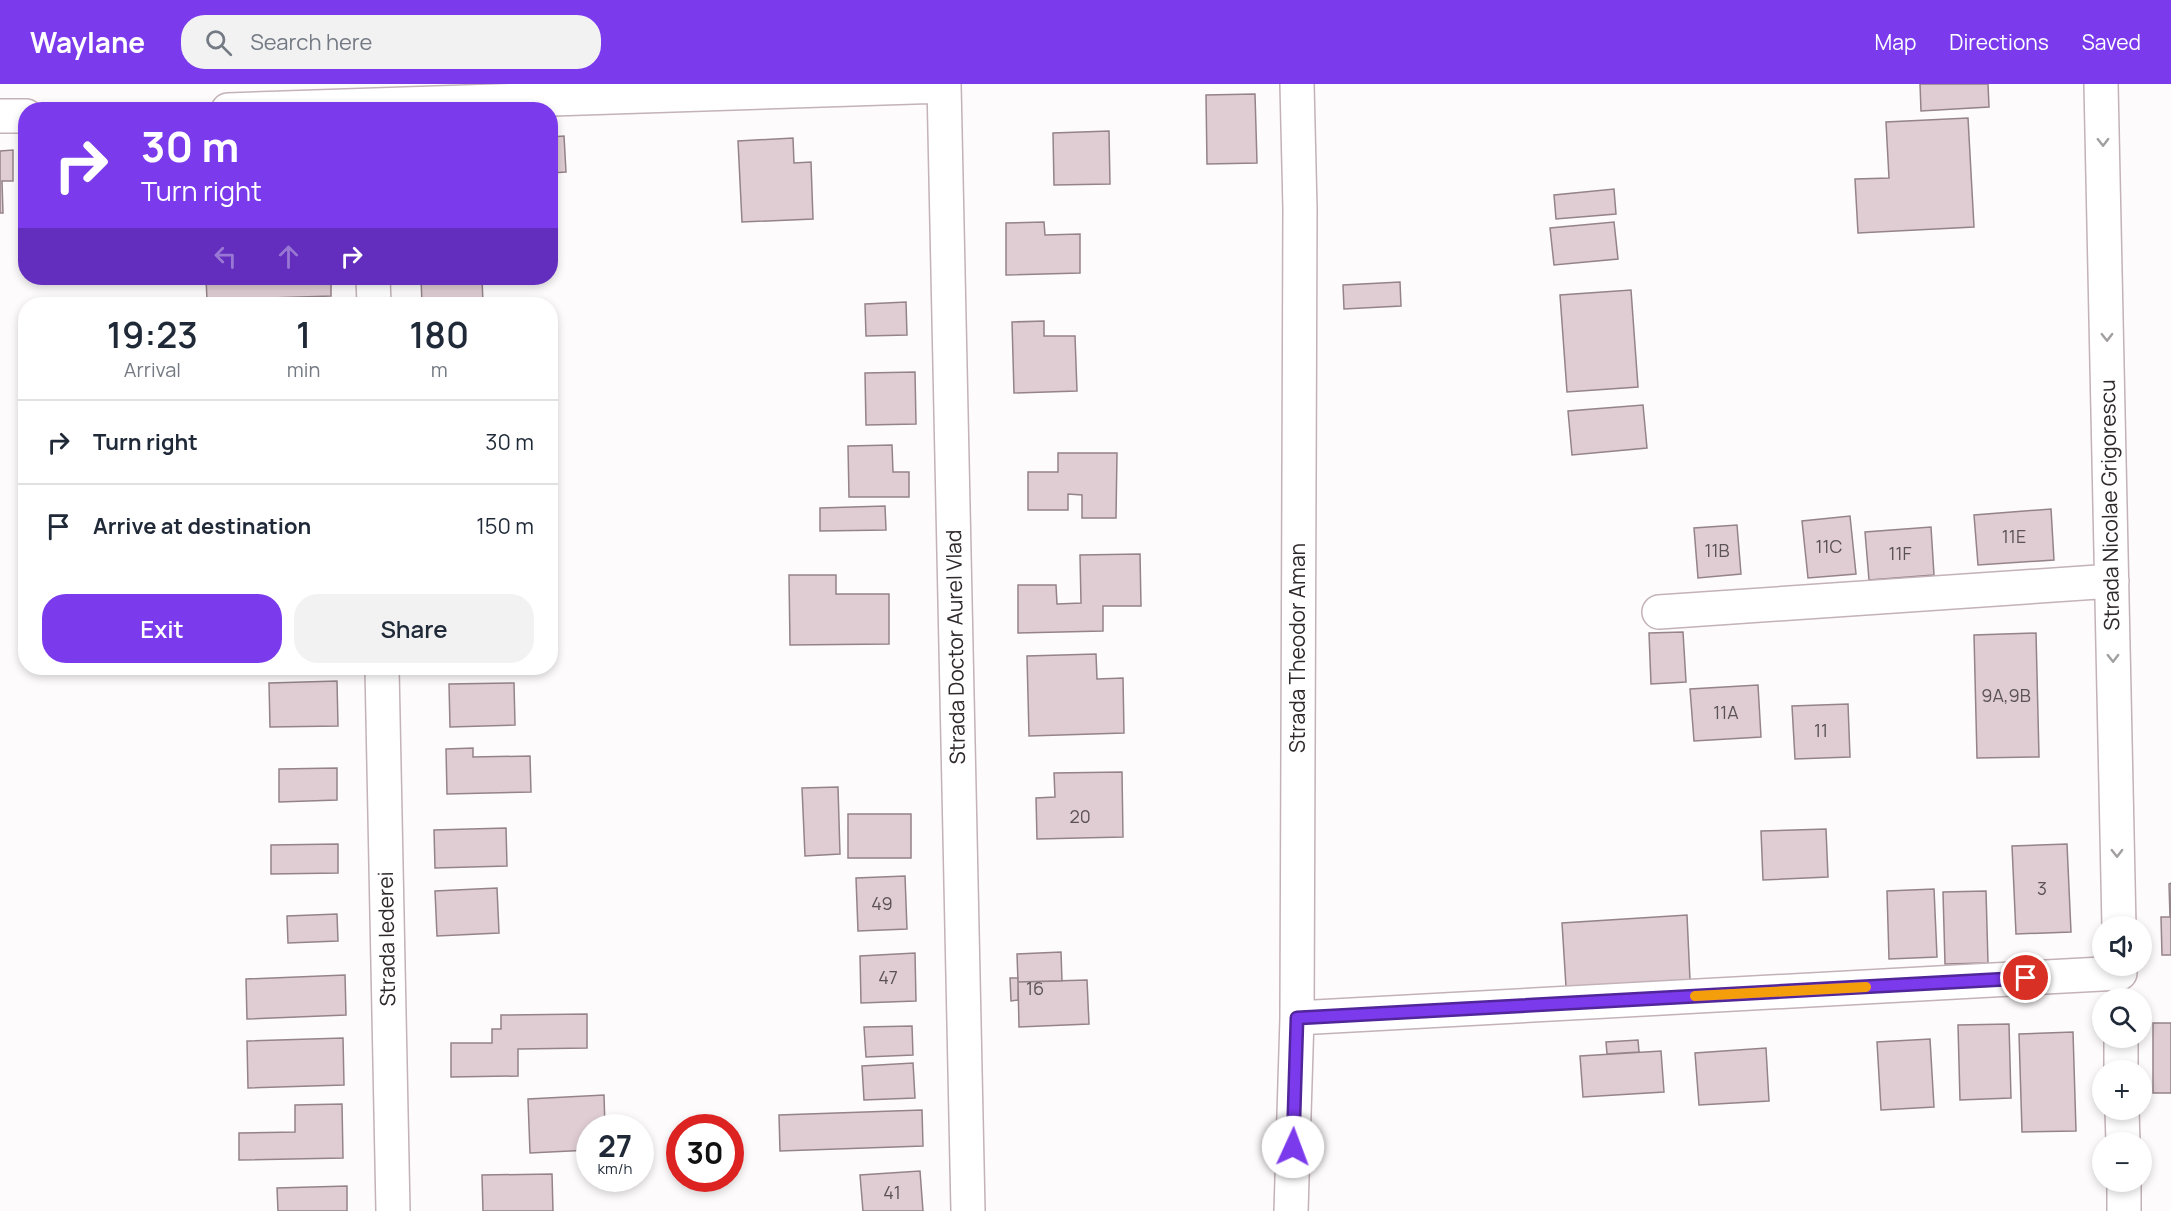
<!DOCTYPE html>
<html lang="en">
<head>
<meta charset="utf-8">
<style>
  body { margin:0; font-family:Manrope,sans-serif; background:#f2f2f3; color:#1f2937; height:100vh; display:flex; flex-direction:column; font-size:22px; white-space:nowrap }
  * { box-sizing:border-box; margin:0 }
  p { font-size:20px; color:#747a83 }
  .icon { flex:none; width:33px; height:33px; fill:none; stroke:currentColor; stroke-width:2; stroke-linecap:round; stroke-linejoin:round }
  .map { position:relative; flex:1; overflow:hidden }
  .details { position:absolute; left:18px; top:213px; width:540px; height:378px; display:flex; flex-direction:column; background:#fff; border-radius:24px; box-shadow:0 3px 9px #0003 }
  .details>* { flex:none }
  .top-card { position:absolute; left:18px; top:18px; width:540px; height:183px; border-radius:24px; box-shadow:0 3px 9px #0003; background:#7c3aed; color:#fff; overflow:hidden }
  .controls { position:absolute; left:2092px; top:832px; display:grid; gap:12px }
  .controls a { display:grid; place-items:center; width:60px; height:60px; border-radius:50%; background:#fff; box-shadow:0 3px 9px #0003; font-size:30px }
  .speed { position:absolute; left:576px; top:1030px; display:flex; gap:12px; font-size:30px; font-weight:700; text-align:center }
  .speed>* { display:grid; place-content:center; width:78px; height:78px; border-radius:50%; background:#fff; box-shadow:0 3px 9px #0003; line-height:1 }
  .speed small { font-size:15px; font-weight:400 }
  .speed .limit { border:9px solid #d22; background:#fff; color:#111 }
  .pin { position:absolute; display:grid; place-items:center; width:51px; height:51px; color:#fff; margin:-26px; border:3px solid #fff; border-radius:50%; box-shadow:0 2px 6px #0007 }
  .me { position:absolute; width:66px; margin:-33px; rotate:2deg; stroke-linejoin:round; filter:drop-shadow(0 0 4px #0008) }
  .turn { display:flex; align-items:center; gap:21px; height:126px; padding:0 24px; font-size:27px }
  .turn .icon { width:78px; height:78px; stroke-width:2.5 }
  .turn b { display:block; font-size:42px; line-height:51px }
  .lanes { display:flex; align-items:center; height:57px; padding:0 24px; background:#0003; justify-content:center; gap:30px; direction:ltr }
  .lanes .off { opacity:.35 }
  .eta { display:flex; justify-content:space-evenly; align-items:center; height:102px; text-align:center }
  .eta b { font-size:36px; font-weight:600; line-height:42px }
  .action { display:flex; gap:12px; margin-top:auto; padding:12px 24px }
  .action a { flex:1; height:69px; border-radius:24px; background:#7c3aed; color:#fff; font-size:24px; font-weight:600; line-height:69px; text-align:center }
  .action a+a { background:#f2f2f3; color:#1f2937 }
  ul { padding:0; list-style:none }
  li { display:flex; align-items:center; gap:18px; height:84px; padding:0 24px; border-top:2px solid #e0e1e3 }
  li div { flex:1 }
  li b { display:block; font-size:22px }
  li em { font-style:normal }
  header { display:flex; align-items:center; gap:36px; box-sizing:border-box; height:84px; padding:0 30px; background:#7c3aed; color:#fff }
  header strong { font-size:28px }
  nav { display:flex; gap:33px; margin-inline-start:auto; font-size:21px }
  .search { width:420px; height:54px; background:#f2f2f3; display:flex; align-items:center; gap:15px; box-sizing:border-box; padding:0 21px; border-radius:24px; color:#747a83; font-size:22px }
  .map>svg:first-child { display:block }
  .building { fill:#dfcdd3; stroke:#948389; stroke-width:1.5 }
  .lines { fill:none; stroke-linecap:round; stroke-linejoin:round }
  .street-casing { stroke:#c3b2b7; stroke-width:36 }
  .street { stroke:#fff; stroke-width:33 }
  .oneway { stroke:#a19fa0 }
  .route-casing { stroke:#51269a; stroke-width:15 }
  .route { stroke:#7c3aed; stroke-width:10 }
  .slow { stroke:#f59e0b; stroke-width:10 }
  .labels { text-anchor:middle; stroke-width:5; stroke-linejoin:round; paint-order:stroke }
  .number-label { font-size:18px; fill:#5b5255 }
  .street-label { font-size:21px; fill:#2f292b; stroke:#fff }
</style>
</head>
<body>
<header>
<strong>Waylane</strong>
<div class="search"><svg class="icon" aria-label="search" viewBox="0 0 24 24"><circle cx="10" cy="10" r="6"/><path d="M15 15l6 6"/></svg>Search here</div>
<nav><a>Map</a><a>Directions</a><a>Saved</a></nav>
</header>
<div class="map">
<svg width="2171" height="1127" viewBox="0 0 2171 1127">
  <rect width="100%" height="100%" fill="#fefbfc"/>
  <path class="building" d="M1920 0H1988L1989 23 1921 27Z
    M1255 10 1257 79 1207 80 1206 11Z
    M1968 34 1974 143 1858 149 1855 95 1889 94 1886 38Z
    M1109 47 1110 100 1054 101 1053 49Z
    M564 52 566 88 550 89V53Z
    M793 54 794 79 811 78 813 135 742 138 738 57Z
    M13 66V97H2L3 129H0V67Z
    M1614 105 1616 130 1556 135 1554 111Z
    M1044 138 1045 151 1080 150V189L1006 191V139Z
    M1614 138 1618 175 1554 181 1550 144Z
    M206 194H331V212L207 216Z
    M421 194H482L483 220H422Z
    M1400 198 1401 222 1344 225 1343 201Z
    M1631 206 1638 303 1567 308 1560 211Z
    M906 218 907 251 866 252 865 220Z
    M1044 237V252H1075L1077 307 1014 309 1012 238Z
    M915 288 916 340 866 341 865 289Z
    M1643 321 1647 364 1572 371 1568 327Z
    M892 361 893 388H909V413H849L848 362Z
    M1058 369H1117L1116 434H1082V411L1068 410V426H1028V388H1058Z
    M885 422 886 446 820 447V424Z
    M2051 425 2054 476 1978 481 1974 431Z
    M1850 432 1856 490 1808 494 1802 437Z
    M1737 441 1741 490 1698 494 1694 444Z
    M1931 443 1934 491 1869 496 1865 448Z
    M1140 470 1141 522H1103V547L1018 549V501H1056L1057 520 1081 519 1080 471Z
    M789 491H836V510H889V560L790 561Z
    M1683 548 1686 598 1651 600 1649 549Z
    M2036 549 2039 673 1977 674 1974 551Z
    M1096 570 1097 595 1123 594 1124 649 1029 652 1027 572Z
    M337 597 338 642 270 643 269 599Z
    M514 599 515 641 450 643 449 600Z
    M1758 601 1761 653 1694 657 1690 605Z
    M1848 620 1850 673 1795 675 1792 622Z
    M473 664V673L530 672 531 708 447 710 446 665Z
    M337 684V716L279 718V685Z
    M1122 688 1123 753 1037 755 1036 714 1055 713 1054 689Z
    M838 703 840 770 805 772 802 704Z
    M848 730H911V774H848Z
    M506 744 507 782 435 784 434 746Z
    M1826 745 1828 793 1763 796 1761 747Z
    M338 760V789L271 790V761Z
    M2067 760 2071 848 2016 850 2012 762Z
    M905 792 907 845 858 847 856 794Z
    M2171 799V871H2162L2161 833H2170L2169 800Z
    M497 804 499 849 437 852 435 807Z
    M1934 805 1937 873 1889 875 1887 807Z
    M1986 807 1988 879 1945 880 1943 808Z
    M337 830 338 857 288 859 287 832Z
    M1687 831 1690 896 1566 903 1562 839Z
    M1061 868 1062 897 1018 898 1017 870Z
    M915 869 916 917 861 919 860 872Z
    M345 891 346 931 247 935 246 895Z
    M1010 894H1018V916L1011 917Z
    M1087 896 1089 940 1019 943 1018 898Z
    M587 930V964L518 965V992L451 993V959H492V945H501V931Z
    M2153 939H2171V1009H2153Z
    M2009 940 2011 1014 1960 1016 1958 941Z
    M912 942 913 971 866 973 864 943Z
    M2073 948 2076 1047 2022 1048 2019 950Z
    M343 954 344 1001 248 1004 247 957Z
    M1930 955 1934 1023 1881 1026 1877 958Z
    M1638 956 1639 968 1607 970 1606 958Z
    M1766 964 1769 1017 1699 1021 1695 969Z
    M1661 967 1664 1008 1583 1013 1580 972Z
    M913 979 915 1014 864 1016 862 982Z
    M604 1011 605 1044H590V1066L530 1069 528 1015Z
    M342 1020 343 1074 239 1076V1049L295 1048V1021Z
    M922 1026 923 1062 780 1067 779 1031Z
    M920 1087 923 1127H863L860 1091Z
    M552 1090 553 1127H483L482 1091Z
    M347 1102V1127H278L277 1104Z"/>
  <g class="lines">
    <g class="street-casing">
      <path id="street" d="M944 0 968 1127
        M2101 0 2119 843
        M228 26 944 2
        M0 32H26
        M373 194 374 220
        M1659 528 2112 497
        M382 584 393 1127
        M1297 934 2120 889
        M2121 954V987
        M2122 1026 2123 1059
        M2124 1098V1127
        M1291 1127 1297 934 1300 125 1297 0"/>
    </g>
    <use href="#street" class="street"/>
  </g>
  <defs><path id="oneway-chevron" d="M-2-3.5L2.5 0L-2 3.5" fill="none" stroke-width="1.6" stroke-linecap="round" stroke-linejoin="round" transform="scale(1.5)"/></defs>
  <g class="oneway">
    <use href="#oneway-chevron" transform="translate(2103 58) rotate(89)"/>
    <use href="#oneway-chevron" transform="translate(2107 253) rotate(89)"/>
    <use href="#oneway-chevron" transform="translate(2113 574) rotate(89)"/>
    <use href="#oneway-chevron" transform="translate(2117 769) rotate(89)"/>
  </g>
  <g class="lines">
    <g class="route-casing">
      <path id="route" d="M1293 1063 1297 934 2026 894"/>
    </g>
    <use href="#route" class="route"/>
    <path class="slow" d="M1695 912 1866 903"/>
  </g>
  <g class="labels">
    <g class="number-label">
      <text x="2014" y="459">11E</text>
      <text x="1829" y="469">11C</text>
      <text x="1717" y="473">11B</text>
      <text x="1900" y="476">11F</text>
      <text x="2006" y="618">9A,9B</text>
      <text x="1726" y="635">11A</text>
      <text x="1821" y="653">11</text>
      <text x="1080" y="739">20</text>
      <text x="2042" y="811">3</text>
      <text x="882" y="826">49</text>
      <text x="888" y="900">47</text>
      <text x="1035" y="911">16</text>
      <text x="892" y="1115">41</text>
    </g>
    <g class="street-label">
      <text transform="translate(2110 421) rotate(-91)" y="7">Strada Nicolae Grigorescu</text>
      <text transform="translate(956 563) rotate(-91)" y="7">Strada Doctor Aurel Vlad</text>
      <text transform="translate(1298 564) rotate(-90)" y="7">Strada Theodor Aman</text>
      <text transform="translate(387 855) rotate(-91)" y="7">Strada Iederei</text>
    </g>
  </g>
</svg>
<div class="controls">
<a><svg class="icon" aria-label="sound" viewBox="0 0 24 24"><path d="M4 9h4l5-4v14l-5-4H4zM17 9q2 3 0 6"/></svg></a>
<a><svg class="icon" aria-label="search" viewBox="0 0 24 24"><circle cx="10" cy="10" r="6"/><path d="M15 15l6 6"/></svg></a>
<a>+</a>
<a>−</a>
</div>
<div class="speed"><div>27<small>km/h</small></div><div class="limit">30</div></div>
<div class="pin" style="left:2026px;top:894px;background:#d93025"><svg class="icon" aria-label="arrive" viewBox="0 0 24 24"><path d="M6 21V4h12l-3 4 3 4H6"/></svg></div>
<svg class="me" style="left:1293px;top:1063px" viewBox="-20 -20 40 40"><circle r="19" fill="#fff"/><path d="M0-13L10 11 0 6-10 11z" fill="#7c3aed"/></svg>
<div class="top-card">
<div class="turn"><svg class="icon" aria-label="right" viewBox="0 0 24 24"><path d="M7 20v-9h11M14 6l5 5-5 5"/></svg><div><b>30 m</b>Turn right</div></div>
<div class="lanes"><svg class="icon off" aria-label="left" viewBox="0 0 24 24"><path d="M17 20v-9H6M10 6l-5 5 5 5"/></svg><svg class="icon off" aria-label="ahead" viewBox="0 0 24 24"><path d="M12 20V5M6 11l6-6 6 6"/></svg><svg class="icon" aria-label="right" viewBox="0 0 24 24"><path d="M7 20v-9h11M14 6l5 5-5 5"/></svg></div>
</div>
<section class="details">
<div class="eta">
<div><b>19:23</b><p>Arrival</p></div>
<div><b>1</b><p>min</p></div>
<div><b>180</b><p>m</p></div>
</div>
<ul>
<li><svg class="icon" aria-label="right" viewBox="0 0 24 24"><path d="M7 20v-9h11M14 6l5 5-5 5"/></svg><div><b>Turn right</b></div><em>30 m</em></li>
<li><svg class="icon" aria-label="arrive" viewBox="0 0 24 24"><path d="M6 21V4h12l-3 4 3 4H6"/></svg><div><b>Arrive at destination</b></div><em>150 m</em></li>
</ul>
<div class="action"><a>Exit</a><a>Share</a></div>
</section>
</div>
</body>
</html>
